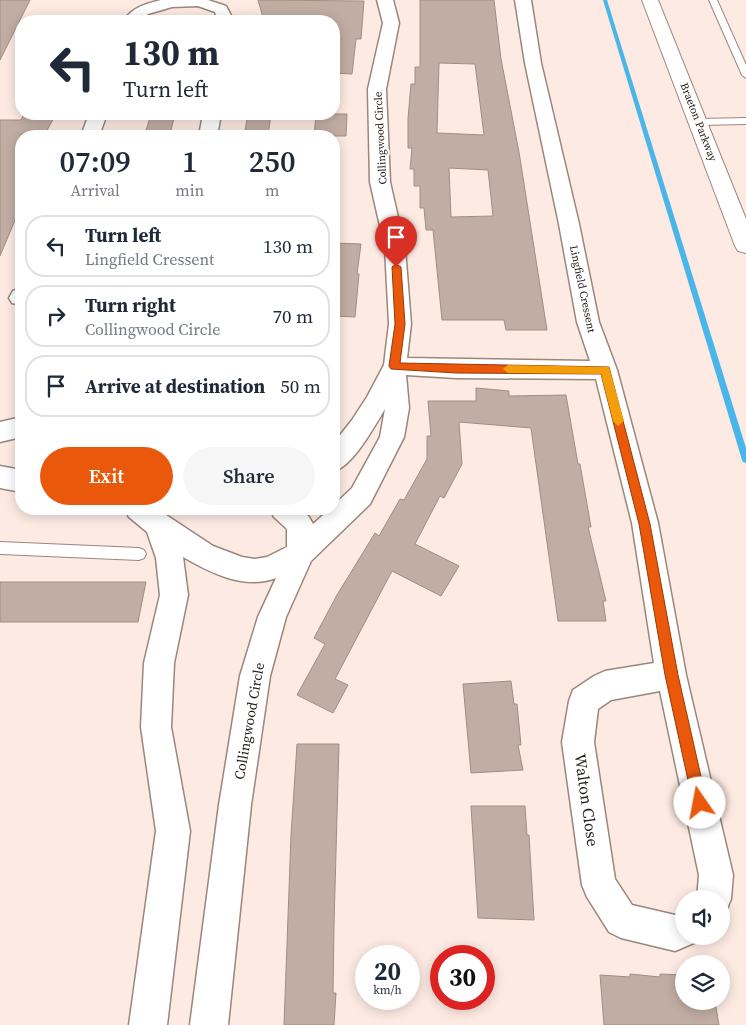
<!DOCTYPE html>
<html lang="en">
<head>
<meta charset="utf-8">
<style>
  body { margin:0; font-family:"Source Serif 4",serif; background:#f6f6f7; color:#1f2937; height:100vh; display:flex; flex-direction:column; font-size:19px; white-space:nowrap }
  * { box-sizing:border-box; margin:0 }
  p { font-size:16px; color:#747a83 }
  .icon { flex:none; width:28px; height:28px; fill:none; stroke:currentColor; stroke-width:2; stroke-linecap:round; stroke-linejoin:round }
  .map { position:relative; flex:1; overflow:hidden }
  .panel { position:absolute; left:15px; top:130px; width:325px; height:385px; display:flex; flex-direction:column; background:#fff; border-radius:20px; box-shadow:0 2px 12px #0003 }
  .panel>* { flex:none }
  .banner { position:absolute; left:15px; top:15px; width:325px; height:105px; border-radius:20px; box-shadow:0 2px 12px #0003; background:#fff; color:#1f2937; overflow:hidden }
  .tools { position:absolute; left:675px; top:890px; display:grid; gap:10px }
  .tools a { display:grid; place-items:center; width:55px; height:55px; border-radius:50%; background:#fff; box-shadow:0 2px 12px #0003; font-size:25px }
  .speed { position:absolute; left:355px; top:945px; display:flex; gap:10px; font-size:25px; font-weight:700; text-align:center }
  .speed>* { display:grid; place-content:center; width:65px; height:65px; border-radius:50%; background:#fff; box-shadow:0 2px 12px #0003; line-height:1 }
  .speed small { font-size:12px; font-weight:400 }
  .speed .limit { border:8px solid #d22; background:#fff; color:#111 }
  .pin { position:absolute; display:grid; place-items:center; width:42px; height:42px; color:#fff; margin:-51px -21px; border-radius:50% 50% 50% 0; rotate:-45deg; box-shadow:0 0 5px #0007 }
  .pin .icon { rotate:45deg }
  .me { position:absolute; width:55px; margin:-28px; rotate:348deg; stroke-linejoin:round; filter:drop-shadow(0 0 4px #0008) }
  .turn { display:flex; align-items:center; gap:18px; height:105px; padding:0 25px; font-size:22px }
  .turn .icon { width:65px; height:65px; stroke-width:2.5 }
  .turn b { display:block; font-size:35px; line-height:42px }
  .eta { display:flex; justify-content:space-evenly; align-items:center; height:85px; text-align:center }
  .eta b { font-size:30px; font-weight:600; line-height:35px }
  .button { display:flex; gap:10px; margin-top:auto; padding:10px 25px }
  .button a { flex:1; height:58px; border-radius:30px; background:#ea580c; color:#fff; font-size:20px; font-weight:600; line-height:58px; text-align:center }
  .button a+a { background:#f6f6f7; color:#1f2937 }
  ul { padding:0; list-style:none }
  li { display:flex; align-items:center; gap:15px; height:62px; margin:0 10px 8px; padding:0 15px; border:2px solid #e0e1e3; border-radius:20px }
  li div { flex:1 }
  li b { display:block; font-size:19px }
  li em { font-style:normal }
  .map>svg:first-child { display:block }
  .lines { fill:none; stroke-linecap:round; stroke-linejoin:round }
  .stream { fill:#4ab5e9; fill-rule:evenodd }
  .building { fill:#c1ada3; stroke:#a18d83; fill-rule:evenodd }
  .service-casing { stroke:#9a867c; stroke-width:2 }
  .minor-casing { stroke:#9a867c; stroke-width:3 }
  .tertiary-casing { stroke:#9a867c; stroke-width:2 }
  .service { fill:#fff; fill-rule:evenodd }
  .minor { fill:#fff; fill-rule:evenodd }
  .tertiary { fill:#fff; fill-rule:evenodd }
  .route { fill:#ea580c; stroke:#983908 }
  .slow { fill:#f59e0b }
  .labels { text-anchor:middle; stroke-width:4.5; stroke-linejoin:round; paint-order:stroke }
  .far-street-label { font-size:11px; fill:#221b17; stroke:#fff }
  .street-label { font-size:14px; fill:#221b17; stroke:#fff }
  .near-street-label { font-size:16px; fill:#221b17; stroke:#fff }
</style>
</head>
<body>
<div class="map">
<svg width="746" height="1025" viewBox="0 0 746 1025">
  <rect width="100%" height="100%" fill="#fdebe3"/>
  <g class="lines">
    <path class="stream" d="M603 0H607L746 448V463L743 462 742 460Z"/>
  </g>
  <path class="building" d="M0 0H30L0 60Z
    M258 0 364 1 361 39H356L352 74 334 73V21L314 19V16L264 21Z
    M420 0H494L501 59 519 152 547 330H506L504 320H442L433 230H426L424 208H420V186H414V169H410L412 148H408V118L411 84H415V67H420ZM439 63 475 64 484 135 437 133ZM449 168 488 170 493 216 451 217Z
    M24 114H56L45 134H21V206L0 256V120H21Z
    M151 114H175L170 134H145Z
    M248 114H271L268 136H244Z
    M316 114H347L346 136H314Z
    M334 243 361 244 357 274H359L355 317 334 316Z
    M476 388 509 391V396L566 395 578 464H580L591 527H588L606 601H603L606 621H558L531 428 459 422 462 464 444 498 440 496 415 544 459 566 441 596 392 571 335 679 348 685 333 713 297 695 325 644 314 638 337 595 375 533 379 536 400 499 404 500 427 459V436H431L428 401H476Z
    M0 582H146L138 622H0Z
    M511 681 514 704H517L521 745H518L523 770 471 773 463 684Z
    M297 744H339L334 925 333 993H336L334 1025H284L291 835Z
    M471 806H525L527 835H529L534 920 478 918Z
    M630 974 660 977V974L684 975V1001H715L719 1025H604L600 975 630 977Z"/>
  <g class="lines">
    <g class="service-casing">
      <path id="service" d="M709 0H717L746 65V78L742 75Z
        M746 118V124L699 125 694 122 699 119Z
        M0 542 139 548 144 550 146 554 144 558 139 560 0 554Z"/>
    </g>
    <g class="minor-casing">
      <path id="minor" d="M161 0H208L226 6 234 21H218L215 12 198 6 172 7 148 14 139 21H123C133 7 145 4 161 0Z
        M377 0H393L399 23 386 89 390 182 405 248 411 324 407 358 590 361 577 322 559 224 525 63 515 0H531L541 63 579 224 599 322 617 370 658 523 686 675 733 875 731 899 726 911 721 913V899H697L699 875 660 691 611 700 598 709 594 742 615 879 632 905 675 915 684 912V936H699L696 942 675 951 621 938 609 932 587 897 582 885 562 742 569 701 573 690 594 676 605 671 654 663 632 523 596 379 456 378 406 375 409 408 404 437 370 504 311 561 286 617 270 676 251 805 228 1025H190L219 805 240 676 258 617 276 578C244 590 211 573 183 557L188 595 174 663 171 727 190 831 167 1025H129L156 831 141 727 144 663 160 595 156 558 147 532 129 517 125 509H157L213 546 242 557 255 559 267 557 287 547V529L274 517 270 509H301L309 517 313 524 330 509H334V505L352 488 380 437 385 409C374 427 353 466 334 471V443L352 420 367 397 384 365 389 324 385 248 370 182 368 89 383 23Z
        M89 114H107L99 136H81Z
        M203 114H221L217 136H199Z
        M21 288V305L12 303 9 298 13 291Z
        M21 417V437L0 442V422Z
        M0 466 21 470V492L0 488Z"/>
    </g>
    <g class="tertiary-casing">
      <path id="tertiary" d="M642 0H658L746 219V253L738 251 735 246Z"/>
    </g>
    <use href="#service" class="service"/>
    <use href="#minor" class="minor"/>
    <use href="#tertiary" class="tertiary"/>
  </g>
  <path class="route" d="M396 264 401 267 405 324 400 363 609 367 650 524 678 675 707 803 705 808 700 810 695 808 693 803 665 675 639 524 601 374 456 373 391 369 389 366 395 324 392 267Z"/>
  <path class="slow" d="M508 365 609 367 624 421 618 426 613 421 601 374 508 373 503 369Z"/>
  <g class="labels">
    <g class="far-street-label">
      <text transform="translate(699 122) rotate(69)" y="4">Braeton Parkway</text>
      <text transform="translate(380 138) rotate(-93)" y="4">Collingwood Circle</text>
      <text transform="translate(583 289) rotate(78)" y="4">Lingfield Cressent</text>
    </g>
    <g class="street-label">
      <text transform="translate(249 721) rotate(-80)" y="5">Collingwood Circle</text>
    </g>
    <g class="near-street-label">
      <text transform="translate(587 800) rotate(82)" y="6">Walton Close</text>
    </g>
  </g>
</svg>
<div class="tools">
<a><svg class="icon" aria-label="sound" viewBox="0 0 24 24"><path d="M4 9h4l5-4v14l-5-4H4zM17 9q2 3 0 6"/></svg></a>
<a><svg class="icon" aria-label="layers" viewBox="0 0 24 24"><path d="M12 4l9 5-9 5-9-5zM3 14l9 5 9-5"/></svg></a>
</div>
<div class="speed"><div>20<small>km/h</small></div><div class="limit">30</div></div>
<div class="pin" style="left:396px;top:267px;background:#d93025"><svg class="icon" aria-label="arrive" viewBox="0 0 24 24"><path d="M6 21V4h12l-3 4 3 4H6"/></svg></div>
<svg class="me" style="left:700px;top:803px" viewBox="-20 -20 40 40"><circle r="19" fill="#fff"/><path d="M0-13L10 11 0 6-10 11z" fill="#ea580c"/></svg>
<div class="banner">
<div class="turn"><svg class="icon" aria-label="left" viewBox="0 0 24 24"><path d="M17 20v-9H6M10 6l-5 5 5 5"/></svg><div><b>130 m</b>Turn left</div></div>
</div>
<section class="panel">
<div class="eta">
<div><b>07:09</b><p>Arrival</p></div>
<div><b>1</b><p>min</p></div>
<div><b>250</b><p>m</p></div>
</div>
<ul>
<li><svg class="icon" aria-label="left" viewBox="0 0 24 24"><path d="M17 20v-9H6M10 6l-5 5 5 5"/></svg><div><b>Turn left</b><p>Lingfield Cressent</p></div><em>130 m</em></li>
<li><svg class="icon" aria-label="right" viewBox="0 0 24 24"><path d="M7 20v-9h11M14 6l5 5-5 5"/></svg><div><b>Turn right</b><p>Collingwood Circle</p></div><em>70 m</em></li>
<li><svg class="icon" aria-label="arrive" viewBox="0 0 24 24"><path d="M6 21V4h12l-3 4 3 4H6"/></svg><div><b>Arrive at destination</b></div><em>50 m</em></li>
</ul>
<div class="button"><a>Exit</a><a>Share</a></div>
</section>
</div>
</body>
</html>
